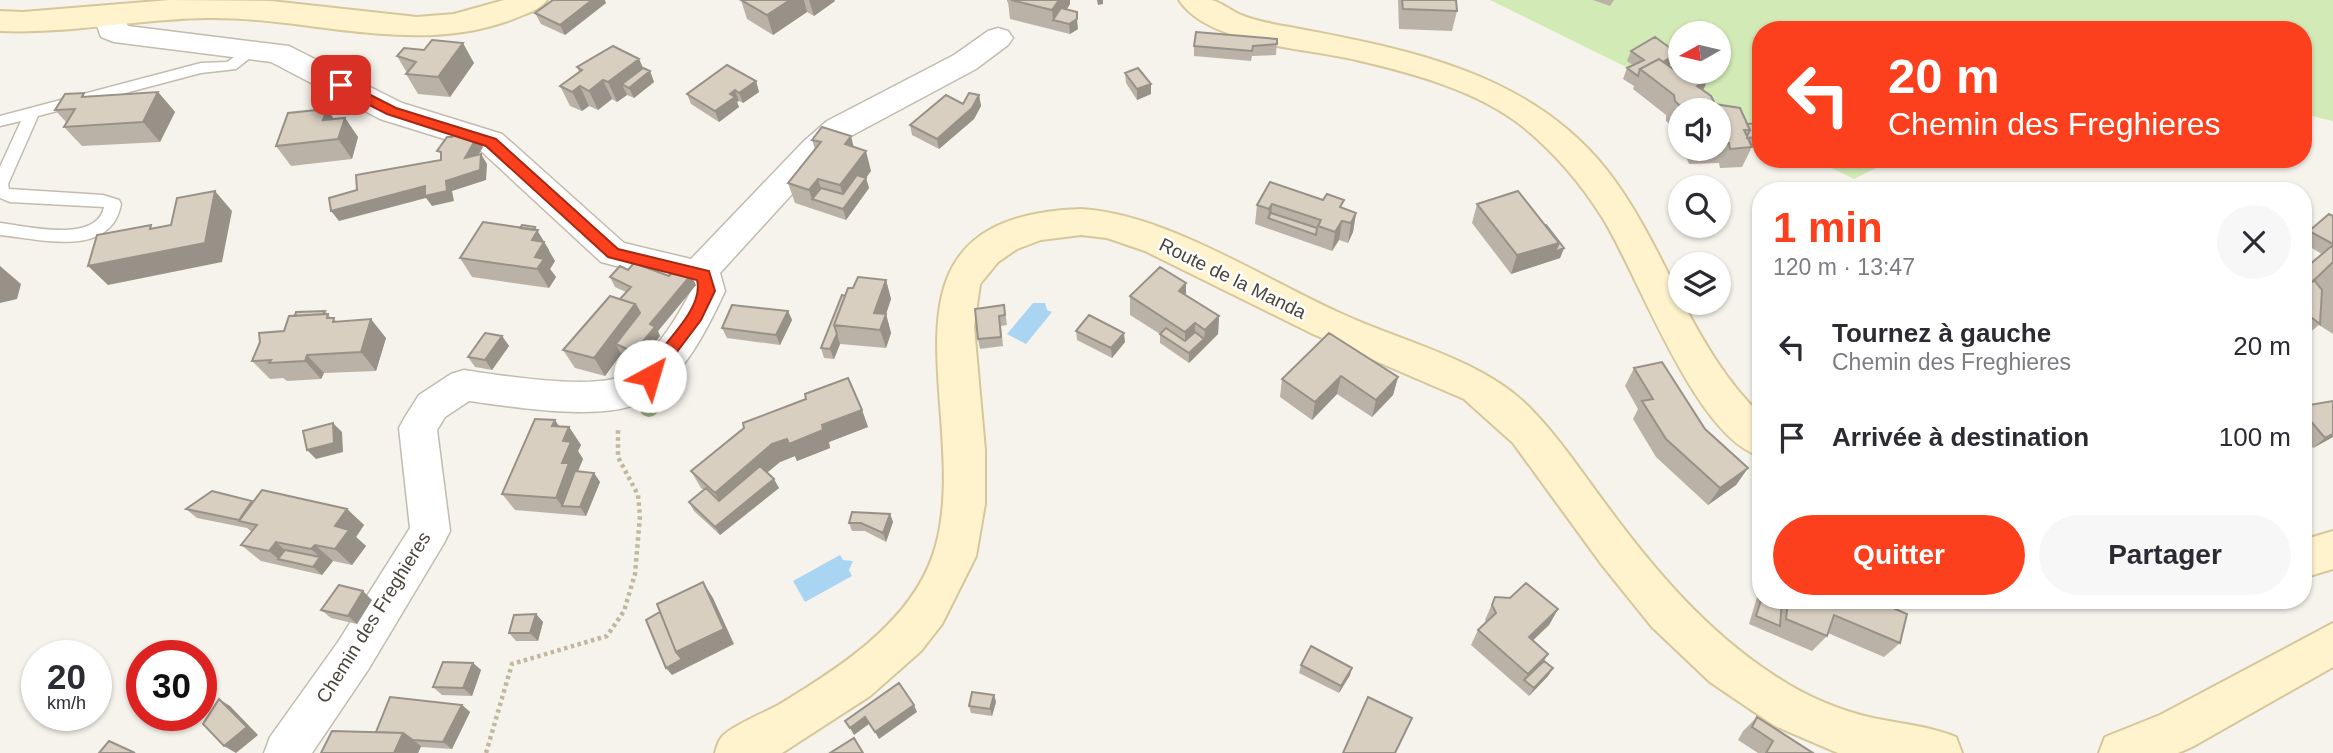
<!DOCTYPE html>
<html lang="fr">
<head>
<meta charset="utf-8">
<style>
  body { margin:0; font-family:Helvetica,sans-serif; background:#f7f7f7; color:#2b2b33; height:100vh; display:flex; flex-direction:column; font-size:26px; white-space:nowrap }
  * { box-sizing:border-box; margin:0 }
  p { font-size:23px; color:#7c7c81 }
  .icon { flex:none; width:38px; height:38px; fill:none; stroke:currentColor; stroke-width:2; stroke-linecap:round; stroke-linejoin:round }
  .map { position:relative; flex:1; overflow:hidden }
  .details { position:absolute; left:1752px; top:182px; width:560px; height:427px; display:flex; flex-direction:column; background:#fff; border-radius:28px; box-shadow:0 2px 5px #0004 }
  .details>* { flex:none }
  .top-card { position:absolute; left:1752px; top:21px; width:560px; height:147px; border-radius:28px; box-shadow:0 2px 5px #0004; background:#fc3f1d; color:#fff; overflow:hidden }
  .needle { width:46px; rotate:262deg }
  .fabs { position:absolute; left:1668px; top:21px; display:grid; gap:14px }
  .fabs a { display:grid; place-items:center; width:63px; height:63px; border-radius:50%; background:#fff; box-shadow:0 2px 5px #0004; font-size:35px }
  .speed { position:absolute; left:21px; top:640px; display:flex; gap:14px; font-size:35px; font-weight:700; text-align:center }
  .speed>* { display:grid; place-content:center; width:91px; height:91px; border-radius:50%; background:#fff; box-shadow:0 2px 5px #0004; line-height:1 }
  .speed small { font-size:18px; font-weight:400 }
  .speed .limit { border:10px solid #d22; background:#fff; color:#111 }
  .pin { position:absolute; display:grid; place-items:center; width:60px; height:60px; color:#fff; margin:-30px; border-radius:14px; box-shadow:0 4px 10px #0006 }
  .me { position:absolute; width:77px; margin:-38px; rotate:39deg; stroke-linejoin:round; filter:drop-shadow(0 0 5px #0008) }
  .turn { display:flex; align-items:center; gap:24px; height:147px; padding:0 21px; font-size:32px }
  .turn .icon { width:91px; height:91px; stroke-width:2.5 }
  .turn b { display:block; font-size:49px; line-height:60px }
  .round { display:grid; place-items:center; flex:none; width:74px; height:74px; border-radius:37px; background:#f7f7f7 }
  .head { display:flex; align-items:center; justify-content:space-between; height:119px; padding:0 21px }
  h1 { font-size:42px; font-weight:600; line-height:52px; color:#fc3f1d }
  .button { display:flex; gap:14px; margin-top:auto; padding:14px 21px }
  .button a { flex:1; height:80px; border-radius:42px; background:#fc3f1d; color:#fff; font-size:28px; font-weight:600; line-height:80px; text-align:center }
  .button a+a { background:#f7f7f7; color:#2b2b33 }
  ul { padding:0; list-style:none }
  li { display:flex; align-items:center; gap:21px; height:91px; padding:0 21px }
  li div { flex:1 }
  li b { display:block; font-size:26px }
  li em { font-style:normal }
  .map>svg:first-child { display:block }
  .green { fill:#d2eab5; fill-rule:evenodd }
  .water { fill:#a9d4f2 }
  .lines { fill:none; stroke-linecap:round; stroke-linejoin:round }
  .lane-casing { stroke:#c2bbae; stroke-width:3 }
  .street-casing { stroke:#c2bbae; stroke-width:3 }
  .secondary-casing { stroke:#d6c79b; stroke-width:4 }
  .path { stroke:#c4b79f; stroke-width:4.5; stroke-dasharray:3.5 3.5; stroke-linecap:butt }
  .lane { fill:#fff; fill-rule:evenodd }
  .street { fill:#fff; fill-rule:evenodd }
  .secondary { fill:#fff3cd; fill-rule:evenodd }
  .tree { fill:#97b381 }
  .wall { fill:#bab2a6 }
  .shaded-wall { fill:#979187 }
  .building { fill:#d8cfc1; stroke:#979187; stroke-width:2 }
  .route { fill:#fc3f1d; stroke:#a42913; stroke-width:2 }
  .labels { text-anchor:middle; stroke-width:5; stroke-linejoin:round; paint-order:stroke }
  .street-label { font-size:19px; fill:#4b4439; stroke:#fff }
</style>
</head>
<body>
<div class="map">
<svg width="2333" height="753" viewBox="0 0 2333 753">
  <rect width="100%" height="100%" fill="#f6f3ec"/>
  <path class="green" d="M1490 0H2333V121L2303 114V30H1760V133ZM1680 33H1718V72H1680Z
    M1813 159H1894L1854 179Z"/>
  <path class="water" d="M1033 303H1045L1047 310 1052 312 1026 344 1007 334Z
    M840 555 843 560 853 561 849 570 852 576 805 602 793 581Z"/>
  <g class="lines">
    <g class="lane-casing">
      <path id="lane" d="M254 43 259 45V51L236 69 201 73 38 116 8 184 9 189 103 195 119 200 121 204C111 259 40 239 0 235V223C27 226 97 244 104 207L10 202 0 198V167L21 121 0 126V116L201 63 227 62Z"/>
    </g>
    <g class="street-casing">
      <path id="street" d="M109 8 119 10 128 26 289 46 402 103 502 134 624 243 691 259 803 142 827 121 954 55 988 31 998 28 1008 31 1013 38 1008 45 976 69 849 137 825 158 720 273 725 291C708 328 683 378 646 400 606 423 514 407 469 401L445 417 437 430 450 531 444 543 368 670 312 753H264L270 737 338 642 410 528 399 428 405 417 419 395 451 374 464 370C497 375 596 391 624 375 652 358 676 320 691 291L689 285 601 262 480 150 380 119 271 62 114 42 101 37 94 17 99 10Z"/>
    </g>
    <g class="secondary-casing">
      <path id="secondary" d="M170 0 271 1 417 17 454 14 504 0H547C540 10 527 13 516 18 415 58 310 16 206 18 137 19 69 34 0 31V11L23 12Z
        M1179 0C1189 0 1201 0 1211 0 1219 1 1230 10 1239 14 1255 21 1272 24 1290 27 1405 49 1528 71 1606 169 1636 207 1658 253 1680 297V303H1683C1704 343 1727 382 1760 414V456C1695 437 1638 274 1602 217 1580 182 1554 152 1522 126 1476 90 1412 73 1356 60 1307 48 1208 45 1179 0Z
        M1081 209C1166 214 1262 278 1340 313 1400 341 1481 359 1528 406 1559 437 1583 474 1610 510 1656 572 1707 631 1772 674 1803 695 1837 710 1873 718 1901 724 1929 726 1956 737L1962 753H1838L1775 726 1710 682 1652 627 1602 565 1513 443 1464 399 1313 334 1145 251 1107 238 1081 235 1041 240 1017 249 998 262 980 284 974 327 985 450V504L976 556 942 624 921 651 870 696 782 753H715C716 749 718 742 721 738 729 727 766 712 780 704 838 669 910 623 933 555 979 421 849 217 1081 209Z
        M2333 531V569L2303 578V540Z
        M2333 623V667L2192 747 2178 753H2099L2105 737 2160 715Z"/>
    </g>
    <path class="path" d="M486 753 512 664 607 636 624 611 635 574 640 516 638 495 618 457V430"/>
    <use href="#lane" class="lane"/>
    <use href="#street" class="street"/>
    <use href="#secondary" class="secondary"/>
  </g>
  <circle class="tree" cx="649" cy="407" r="10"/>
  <path class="wall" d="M741 0H834L835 1 814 16 807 12 773 35 747 19Z
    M1007 0H1070V4L1067 9 1078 29 1070 34 1010 19 1008 2H1007Z
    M1398 0H1456L1457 11 1452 31 1399 29Z
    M1593 0H1614L1610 6Z
    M606 3 565 35 541 24 535 13Z
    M1277 39 1276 55 1252 56 1251 61 1194 56V46Z
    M424 50 474 63 450 97 418 94 406 74 407 73 397 56Z
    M1631 51 1677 53 1673 63 1669 66 1676 71 1708 79 1703 91 1715 104 1760 131V143L1758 147H1752L1742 167 1720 168 1719 163 1689 164 1683 149H1718V110H1680V143L1673 127 1666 121V115L1633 89 1634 86 1623 79 1627 68 1633 65 1627 61Z
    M639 59 643 68 650 71 654 82 634 98 627 95 617 102 612 99 598 110 589 106 582 111 570 106 560 86 579 72 577 67Z
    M1125 73 1151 84V94L1137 100 1126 83Z
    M756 81 759 92 743 103 739 101 737 102 739 107 719 122 691 104 687 94Z
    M158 92 175 112 160 142 82 146 64 127 66 122 55 110 87 96Z
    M979 95 981 106 974 119 939 149 912 135 910 125 963 104Z
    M327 109 333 119 345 118 358 137 352 159 291 166 276 146Z
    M812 140 854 147 871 171 866 178 869 188 846 220 795 203 788 183 815 149Z
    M1270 182 1356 213 1353 232 1348 243 1339 240 1332 251 1255 224 1257 205Z
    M1477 204 1564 248 1560 258 1511 274 1472 223Z
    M2329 214 2333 216V334L2319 325 2308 334 2303 330V270L2322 254 2303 243V237Z
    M537 230 549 250V251L555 261 550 269 556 277 549 288 472 277 460 258Z
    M628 270 696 285 658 331 660 336 645 355 641 353 635 360 621 354 605 376 575 368 563 350 626 292 615 287 610 277Z
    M886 280 891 299 886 314 891 333 886 348 840 344 834 359 824 358 821 348 845 296 853 288Z
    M1186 295 1219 316 1218 334 1189 363 1160 343V334L1130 315V296Z
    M1004 305 1007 325 1001 326 1003 346 980 349 978 339Z
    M325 311 331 318 338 322 386 338 376 371 324 373 321 379 287 381 283 378 270 379 252 361 284 331Z
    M788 311 792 320 780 345 727 338 722 328Z
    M1076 331 1125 342 1112 358 1077 340Z
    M1329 333 1398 377 1393 395 1372 417 1337 394 1312 420 1280 397 1282 379Z
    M502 336 509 346 492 370 475 367 468 357Z
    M1634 368 1705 429 1748 468 1736 485 1708 505 1656 457 1633 419 1638 409 1625 386Z
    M2303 406 2333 437 2313 448 2303 436Z
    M862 410 868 427 829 442 830 448 797 461 795 456 780 462 767 472 779 488 720 535 694 511 689 502 704 490 701 488 691 471Z
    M559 427H569L581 445 578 451 583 459 578 472 594 473 600 482 586 516 515 510 502 494Z
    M252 501 253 502 347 509 364 525 356 537 366 546 352 565 333 561 322 575 261 561 241 545 252 532 247 528 197 518 186 509Z
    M890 514 893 522 886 542 865 531H852L849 523Z
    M1760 587V600H1875L1900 643 1884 657 1828 633 1827 636 1812 651 1749 624Z
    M1495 597 1558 609 1549 625 1533 640 1548 654 1544 661 1553 668 1548 676 1529 696 1471 645 1478 630 1486 622 1485 620Z
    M372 600 357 624 331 618 321 610Z
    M536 614 543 622 538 641H516L509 633Z
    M473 663 481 670 472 696 442 695 433 687Z
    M1301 665 1350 675 1339 693 1299 673Z
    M994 695 996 702 992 716 971 713 969 706Z
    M462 705 470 712 452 749 421 747 418 753H321L376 732Z
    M1757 717 1813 753H1758L1738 740 1743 731Z"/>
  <path class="shaded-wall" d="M592 0H605L606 3 565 35 560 25Z
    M790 0H804L807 12 773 35 767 15Z
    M809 0H834L835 1 814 16Z
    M1059 0H1070V4L1059 21 1053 20 1052 10Z
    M1097 0H1103V4L1098 5Z
    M1077 19 1078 29 1070 34 1069 24Z
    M463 43 474 63 450 97 438 77Z
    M1677 53 1673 63 1651 77 1645 73Z
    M639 59 646 75 650 71 654 82 634 98 629 88 622 84 627 95 617 102 608 82Z
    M1708 79 1699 99 1697 86Z
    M603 80 612 99 598 110 589 91Z
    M756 81 759 92 743 103 739 93Z
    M1151 84V94L1137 100V89Z
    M580 86 589 106 582 111 572 92Z
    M735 90 739 101 737 102 739 107 719 122 715 111 730 94Z
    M158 92 175 112 160 142 143 122Z
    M979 95 981 106 974 119 939 149 937 139Z
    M327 109 341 129 323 120Z
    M345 118 358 137 352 159 338 139Z
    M851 136 856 156 845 144Z
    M477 137 483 147 471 168 465 158Z
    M866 151 871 171 846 204 840 185Z
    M481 154 487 164 486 180 452 191 454 201 432 206 426 198 339 221 331 211 446 181Z
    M866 178 869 188 846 220 843 209Z
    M818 179 824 198 812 199 815 209 809 190Z
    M215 191 232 211 222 262 108 285 88 266 205 243Z
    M1272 204 1271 219 1268 218 1269 209Z
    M1356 213 1353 232 1348 243 1351 223Z
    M1342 221 1339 240 1332 251 1335 232Z
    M535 227 549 250V251L555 261 550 269 556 277 549 288 537 269 529 237Z
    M1559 243 1564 248 1560 258 1511 274 1517 255Z
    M0 266 21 284 17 299 0 303Z
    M691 275 696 285 658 331 660 336 645 355 640 345 650 324Z
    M886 280 891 299 886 314 891 333 886 348 880 330 885 316 880 331 874 313Z
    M1186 283V302L1179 291Z
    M635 304 645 323 616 344 621 354 605 376 594 358Z
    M788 311 792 320 780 345 776 335Z
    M1219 316 1218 334 1189 363V353L1204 339 1205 330Z
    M371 319 386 338 376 371 361 352Z
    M1195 323V342L1185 351V332Z
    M1124 333 1125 342 1112 358 1111 348Z
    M837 334 840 344 834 359 830 349Z
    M502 336 509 346 492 370 485 360Z
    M636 344 641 353 635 360 629 350Z
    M307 355 324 373 321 379 305 361Z
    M1341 376 1337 394 1312 420 1315 402Z
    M1398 377 1393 395 1372 417 1376 400Z
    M862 410 868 427 829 442 830 448 797 461 795 456 780 462 724 509 715 493 772 444Z
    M555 420 565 435 569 427 581 445 578 451 583 459 562 506 568 514 556 498 562 463 552 426Z
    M333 423 342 432 343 452 316 459 307 450Z
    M2333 434V437L2313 448 2325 438Z
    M1748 468 1736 485 1708 505 1720 488Z
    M594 473 600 482 586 516 580 507Z
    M774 479 779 488 720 535 715 527Z
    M347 509 364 525 356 537 366 546 352 565 335 549V526Z
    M890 514 893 522 886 542 883 533Z
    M276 542 295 559H278L288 567 269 551Z
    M315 545 333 561 322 575 313 567 320 557 311 549Z
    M703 582 713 598 734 644 672 675 666 668 676 652Z
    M363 591 372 600 357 624 348 616Z
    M1558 609 1549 625 1521 652 1529 637Z
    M536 614 543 622 538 641 530 633Z
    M1548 654 1539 668 1524 680 1528 674Z
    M473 663 481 670 472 696 463 688Z
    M1352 668 1350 675 1339 693 1341 686Z
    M1553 668 1548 676 1529 696 1534 688Z
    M994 695 996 702 992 716 990 709Z
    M219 699 230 706 258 735 236 753 224 746Z
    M462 705 470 712 452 749 443 742Z
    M914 705 917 712 879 739 875 732Z
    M865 717 869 724 854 735 850 728Z
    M403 733 421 746 418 753H394Z"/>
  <path class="building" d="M553 0H592L560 25 535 13Z
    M741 0H790L767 15Z
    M1011 0H1059L1052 10Z
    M1402 0H1456L1457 11 1403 9Z
    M1061 8 1077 12V19L1069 24 1053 20Z
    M1196 32 1277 39V44L1253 46 1252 51 1194 46Z
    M1655 37 1677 53 1663 62 1659 59 1640 69 1638 76 1627 68 1644 60 1631 51Z
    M432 40 463 43 438 77 406 74 416 62 397 56 404 48 424 50Z
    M613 46 639 59 608 82 603 80 589 91 580 86 572 92 560 86 582 70 577 67Z
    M1659 59 1676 71 1680 69V72H1697L1708 79 1697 86 1711 96 1715 104 1740 108 1750 130H1744L1752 147 1730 149 1729 143 1718 144V110H1693L1692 108 1681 107 1675 101 1674 95 1640 69Z
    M727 65 756 81 739 93 735 90 730 94 735 97 715 111 687 94Z
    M643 68 650 71 629 88 622 84Z
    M1138 68 1151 84 1137 89 1125 73Z
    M158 92 143 122 64 127 75 109 55 110 65 94 84 93 82 97Z
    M969 93 979 95 972 108 937 139 910 125 946 95 963 104Z
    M327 109 323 120 345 118 338 139 276 146 288 113Z
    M1757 123 1760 131V137L1747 138V136L1750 130 1747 124Z
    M822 127 851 136 845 144 866 151 840 185 818 179 809 190 788 183 821 142 812 140Z
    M456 132 477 137 465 158 481 154 480 170 446 181 447 191 425 196V186L331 211 329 198 357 190 356 175 441 160V152L437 151 447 137H452Z
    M1692 149H1703L1705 154H1694Z
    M857 175 866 178 843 209 812 199 821 188 843 194Z
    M1270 182 1323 200 1327 194 1344 200 1340 207 1356 213 1351 223 1342 221 1335 232 1318 226 1321 220 1272 204 1269 209 1257 205Z
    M215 191 205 243 88 266 97 235 151 225 150 229 171 225 177 198Z
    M1518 191 1559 243 1517 255 1477 204Z
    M1271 213 1317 228 1316 235 1268 218Z
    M2329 214 2333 216V244L2309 231Z
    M483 222 538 230 532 240 544 242 535 257 544 259 537 269 460 258Z
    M522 225 535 227 533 230 520 228Z
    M1545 225H1546L1564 248 1555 252 1559 243Z
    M2333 245V262L2310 284 2314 280 2322 290 2320 324 2303 311V270Z
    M634 263 669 276 675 269 691 275 650 324 655 327 640 345 636 344 629 350 616 344 640 313 635 304 620 299 631 287 610 277 620 266 628 270Z
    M1160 267 1186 283 1179 291 1219 316 1205 330 1195 323 1185 332 1130 296Z
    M858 277 886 280 874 313 886 314 880 330 834 325 848 288H853Z
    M842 295 845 296 834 325 837 334 830 349 821 348Z
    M610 296 635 304 594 358 563 350Z
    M732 305 788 311 776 335 722 328Z
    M1004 305 1005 315 999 316 1001 337 978 339 975 309Z
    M325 311 323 314 295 316 296 312Z
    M328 314 327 318H334L333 322 371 319 361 352 307 355 305 361 269 363 271 360 252 361 260 342 259 333 284 331 289 316Z
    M1089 315 1124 333 1111 348 1076 331Z
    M1166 328 1185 341 1195 332 1204 339 1189 353 1160 334Z
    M485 333 502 336 485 360 468 357Z
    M1329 333 1398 377 1376 400 1341 376 1315 402 1282 379Z
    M1662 362 1705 429 1748 468 1720 488 1666 439 1642 401 1653 399 1634 368Z
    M848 378 862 410 822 425 823 430 789 444 787 439 772 444 715 493 691 471 744 428 743 423 806 399 805 394Z
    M2333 401V434L2325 438 2303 412V406Z
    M535 419 555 420 552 426 569 427 563 441 571 442 562 463H569L556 498 502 494Z
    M333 423 334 443 307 450 303 431Z
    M760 466 774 479 715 527 689 502 706 488 719 501Z
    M575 471 594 473 580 507 562 506Z
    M262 490 347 509 335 526 349 530 335 549 315 545 311 549 276 542 269 551 241 545 257 525 239 521Z
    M212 491 252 501 239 520 186 509Z
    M852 512 890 514 883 533 861 523H849Z
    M285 550 320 557 313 567 278 559Z
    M703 582 724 629 676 652 657 604Z
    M1526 583 1558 609 1529 637 1548 654 1528 674 1478 630 1496 613 1492 605 1495 597 1510 598Z
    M339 585 363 591 348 616 321 610Z
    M1761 600H1782L1780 626 1756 616Z
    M1788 600H1875L1907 614 1900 643 1834 615 1827 636 1786 619Z
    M660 612 676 652 682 659 666 668 646 620Z
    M536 614 530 633H509L514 615Z
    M1311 646 1352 668 1341 686 1301 665Z
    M1544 661 1553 668 1534 688 1524 680Z
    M443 662 473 663 463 688 433 687Z
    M899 683 914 705 875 732 865 717 850 728 845 721Z
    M972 692 994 695 990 709 969 706Z
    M390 697 462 705 443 742 413 740 403 733 376 732Z
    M1368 697 1412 718 1395 753H1343Z
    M219 699 247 727 224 746 203 724Z
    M1757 717 1813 753H1766L1773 741 1752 727Z
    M332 731 403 733 394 753H321Z
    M854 738 863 753H830Z
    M109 741 135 753H99Z"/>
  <path class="route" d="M341 80 396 108 496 139 618 249 709 271 715 291 701 320 655 381 650 383 642 376C656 349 705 311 697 280L608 257 486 146 387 114 336 88V81Z"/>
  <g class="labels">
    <g class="street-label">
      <text transform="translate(1233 278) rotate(26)" y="7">Route de la Manda</text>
      <text transform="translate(373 617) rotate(-58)" y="7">Chemin des Freghieres</text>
    </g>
  </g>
</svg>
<div class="fabs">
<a><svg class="needle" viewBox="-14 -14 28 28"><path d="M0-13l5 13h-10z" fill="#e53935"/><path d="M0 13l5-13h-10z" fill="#7c7c81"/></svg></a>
<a><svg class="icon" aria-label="sound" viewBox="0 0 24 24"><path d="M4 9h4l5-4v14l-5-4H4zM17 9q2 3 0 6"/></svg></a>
<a><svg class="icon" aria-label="search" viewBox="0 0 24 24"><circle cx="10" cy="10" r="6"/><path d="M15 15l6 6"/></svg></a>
<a><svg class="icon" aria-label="layers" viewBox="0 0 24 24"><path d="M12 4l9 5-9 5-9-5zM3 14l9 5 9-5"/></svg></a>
</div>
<div class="speed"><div>20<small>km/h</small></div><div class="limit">30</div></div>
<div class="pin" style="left:341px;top:85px;background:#d93025"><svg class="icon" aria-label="arrive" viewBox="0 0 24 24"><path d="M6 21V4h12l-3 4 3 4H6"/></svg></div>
<svg class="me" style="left:650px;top:376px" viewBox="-20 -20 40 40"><circle r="19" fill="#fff"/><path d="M0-13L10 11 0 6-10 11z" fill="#fc3f1d"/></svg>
<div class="top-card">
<div class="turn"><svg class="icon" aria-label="left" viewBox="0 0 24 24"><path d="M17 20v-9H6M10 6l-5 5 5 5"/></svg><div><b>20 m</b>Chemin des Freghieres</div></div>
</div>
<section class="details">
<div class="head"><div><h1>1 min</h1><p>120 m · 13:47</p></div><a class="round"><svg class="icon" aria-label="close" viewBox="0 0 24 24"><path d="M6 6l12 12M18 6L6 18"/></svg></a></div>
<ul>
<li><svg class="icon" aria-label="left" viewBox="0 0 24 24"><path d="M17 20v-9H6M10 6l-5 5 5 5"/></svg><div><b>Tournez à gauche</b><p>Chemin des Freghieres</p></div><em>20 m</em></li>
<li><svg class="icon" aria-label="arrive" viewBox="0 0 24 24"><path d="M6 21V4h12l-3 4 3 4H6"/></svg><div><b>Arrivée à destination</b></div><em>100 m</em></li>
</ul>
<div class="button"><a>Quitter</a><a>Partager</a></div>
</section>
</div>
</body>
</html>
